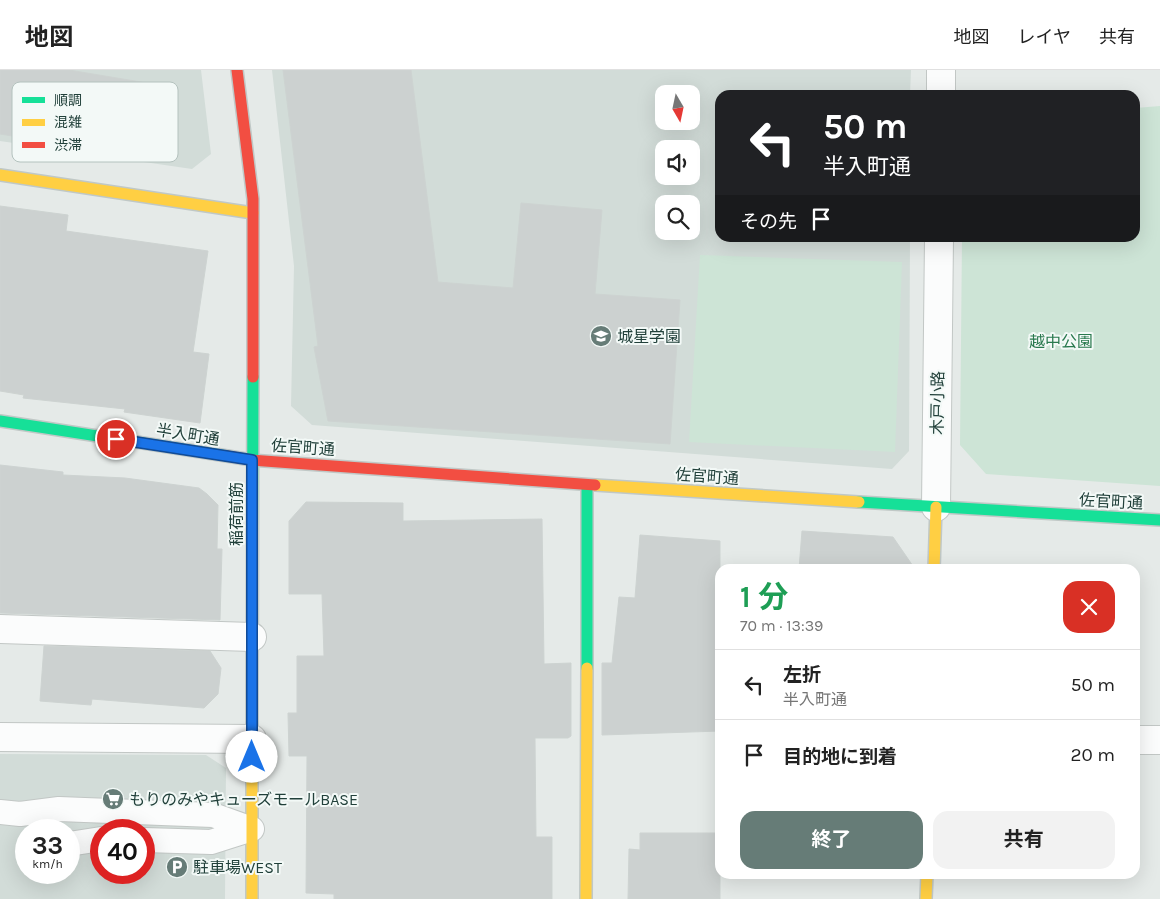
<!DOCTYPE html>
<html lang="ja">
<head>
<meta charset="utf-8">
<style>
  body { margin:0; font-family:Karla,"Noto Sans JP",sans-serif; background:#f2f2f2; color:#222; height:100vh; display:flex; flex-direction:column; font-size:19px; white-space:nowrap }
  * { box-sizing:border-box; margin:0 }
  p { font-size:16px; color:#767676 }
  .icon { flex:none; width:28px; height:28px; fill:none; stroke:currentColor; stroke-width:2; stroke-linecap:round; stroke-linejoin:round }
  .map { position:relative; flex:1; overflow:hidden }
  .panel { position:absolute; left:715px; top:494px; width:425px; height:315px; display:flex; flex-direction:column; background:#fff; border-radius:15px; box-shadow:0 5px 20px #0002 }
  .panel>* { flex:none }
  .banner { position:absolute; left:715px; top:20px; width:425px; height:152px; border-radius:15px; box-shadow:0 5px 20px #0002; background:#202124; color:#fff; overflow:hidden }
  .needle { width:32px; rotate:171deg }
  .controls { position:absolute; left:655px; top:15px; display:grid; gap:10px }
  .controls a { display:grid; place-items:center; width:45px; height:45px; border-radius:10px; background:#fff; box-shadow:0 5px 20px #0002; font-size:25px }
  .speed { position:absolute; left:15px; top:749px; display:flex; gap:10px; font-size:25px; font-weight:700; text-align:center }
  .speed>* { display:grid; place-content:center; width:65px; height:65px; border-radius:50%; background:#fff; box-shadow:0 5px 20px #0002; line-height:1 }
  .speed small { font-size:12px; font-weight:400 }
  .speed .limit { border:8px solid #d22; background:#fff; color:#111 }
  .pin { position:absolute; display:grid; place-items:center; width:42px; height:42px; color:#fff; margin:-21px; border:2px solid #fff; border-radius:50%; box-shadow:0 1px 5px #0007 }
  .me { position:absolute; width:55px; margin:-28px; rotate:0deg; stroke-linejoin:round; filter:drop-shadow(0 0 4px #0008) }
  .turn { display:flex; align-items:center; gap:18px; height:105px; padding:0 25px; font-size:22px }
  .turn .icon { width:65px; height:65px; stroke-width:2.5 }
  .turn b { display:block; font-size:35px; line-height:42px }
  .then { display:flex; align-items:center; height:48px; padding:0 25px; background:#0003; gap:10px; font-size:19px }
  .round { display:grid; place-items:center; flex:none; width:52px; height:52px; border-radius:15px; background:#f2f2f2 }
  .head { display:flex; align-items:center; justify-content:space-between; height:85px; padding:0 25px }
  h1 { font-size:30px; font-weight:700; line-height:38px; color:#1e9e55 }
  .action { display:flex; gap:10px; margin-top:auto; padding:10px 25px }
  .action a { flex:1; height:58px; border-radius:15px; background:#667c77; color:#fff; font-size:20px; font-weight:700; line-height:58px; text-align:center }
  .action a+a { background:#f2f2f2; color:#222 }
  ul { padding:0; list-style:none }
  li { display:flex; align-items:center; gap:15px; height:70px; padding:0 25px; border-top:1px solid #e0e0e0 }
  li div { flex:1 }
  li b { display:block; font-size:19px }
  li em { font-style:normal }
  header { display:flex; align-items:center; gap:30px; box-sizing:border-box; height:70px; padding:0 25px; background:#fff; border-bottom:1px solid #e0e0e0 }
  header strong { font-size:24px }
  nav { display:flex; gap:28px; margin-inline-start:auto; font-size:18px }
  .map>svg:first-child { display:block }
  .built { fill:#d2dcd8; fill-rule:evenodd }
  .green { fill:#cde4d6 }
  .building { fill:#ccd1d0; stroke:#cdd3d1 }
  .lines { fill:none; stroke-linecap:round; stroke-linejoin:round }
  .lane-casing { stroke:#c2c7c5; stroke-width:26 }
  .street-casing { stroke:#c2c7c5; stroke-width:30 }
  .fast-casing { stroke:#c0c8c6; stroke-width:14 }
  .slow-casing { stroke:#c0c8c6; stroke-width:14 }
  .jam-casing { stroke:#c0c8c6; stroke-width:14 }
  .lane { stroke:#fbfcfc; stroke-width:24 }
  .street { stroke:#fbfcfc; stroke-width:28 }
  .fast { stroke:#16e098; stroke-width:11 }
  .slow { stroke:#ffcf43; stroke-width:11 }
  .jam { stroke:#f24e42; stroke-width:11 }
  .route-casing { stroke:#114b97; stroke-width:12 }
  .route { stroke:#1a73e8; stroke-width:9 }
  .labels { text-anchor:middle; stroke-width:4; stroke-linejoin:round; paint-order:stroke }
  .poi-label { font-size:16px; fill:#21403a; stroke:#f3f9f7; text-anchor:start }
  .park-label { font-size:16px; fill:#29794e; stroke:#f3f9f7 }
  .street-label { font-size:16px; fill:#21403a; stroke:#f3f9f7 }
  .key { fill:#f3f9f7; stroke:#b4c2be; stroke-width:1 }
  .key-label { font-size:14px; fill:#21403a }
</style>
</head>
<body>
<header>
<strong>地図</strong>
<nav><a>地図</a><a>レイヤ</a><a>共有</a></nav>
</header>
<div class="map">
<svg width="1160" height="829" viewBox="0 0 1160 829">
  <rect width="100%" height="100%" fill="#e5eae8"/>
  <path class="built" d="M0 0H201L211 84 192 99 0 71Z
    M272 0H911L910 25H720V168H910L909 381 892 399 312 355 291 336 294 196ZM664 24H691V51H664ZM664 79H691V106H664ZM664 134H691V161H664Z
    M0 684 206 685 226 698 225 829H0ZM26 760H69V802H26ZM101 760H144V802H101Z"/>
  <path class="green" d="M1160 36V416L986 404 960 375 962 168H1135V38Z
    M700 185 902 192 895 382 689 372Z"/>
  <path class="building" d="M0 0H69L159 15 147 88 0 64Z
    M283 0H411L438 212 513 218 521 133 602 140 595 224 680 230 670 374 328 351 314 277 318 276Z
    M0 136 68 145 66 161 208 181 193 282 209 284 200 353 124 342 125 339 23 328 24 325 0 321Z
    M0 395 63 402V405L125 408 199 418 207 424 218 435 217 479H222L220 550 0 543Z
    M306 432 403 433V451L542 449 544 594 571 593V666L568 668H535L536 767H552V829H334V824L306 823 307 686H289L288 643H297V586H324L322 524H289V451Z
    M802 461 893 467 915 499H799Z
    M640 465 720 471V661L602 665V593H612L619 527 635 528Z
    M44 576 210 581 221 598 218 624 204 638 92 629 91 635 40 631Z
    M640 763H720V829H628L629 779 640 780Z"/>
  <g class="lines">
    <g class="lane-casing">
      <path id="lane" d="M0 742 20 744 59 739 213 745 252 759
        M144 770 211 772 252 759
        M69 774 101 769"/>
    </g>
    <g class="street-casing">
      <path id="street" d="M941 25V0
        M936 437 939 168
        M0 559 252 567
        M0 667 252 669
        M1135 670H1160"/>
    </g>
    <g class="fast-casing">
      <path id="fast" d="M0 351 227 386
        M859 432 1160 450
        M587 598V415
        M252 623 253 307"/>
    </g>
    <g class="slow-casing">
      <path id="slow" d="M0 105 253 143
        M595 415 859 432
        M934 499 936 437
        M252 829V623
        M586 829 587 598
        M926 829 927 804"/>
    </g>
    <g class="jam-casing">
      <path id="jam" d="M237 0 253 129V307
        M227 386 252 390 595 415"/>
    </g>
    <use href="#lane" class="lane"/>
    <use href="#street" class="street"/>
    <use href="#fast" class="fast"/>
    <use href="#slow" class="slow"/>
    <use href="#jam" class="jam"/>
  </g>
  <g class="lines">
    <g class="route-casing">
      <path id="route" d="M116 369 252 390V687"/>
    </g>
    <use href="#route" class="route"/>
  </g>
  <defs>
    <g id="school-disc" transform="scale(1.125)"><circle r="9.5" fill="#667c77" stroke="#f3f9f7"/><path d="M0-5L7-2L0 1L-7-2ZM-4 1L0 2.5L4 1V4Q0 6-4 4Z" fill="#fff"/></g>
    <g id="supermarket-disc" transform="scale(1.125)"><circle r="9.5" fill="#667c77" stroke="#f3f9f7"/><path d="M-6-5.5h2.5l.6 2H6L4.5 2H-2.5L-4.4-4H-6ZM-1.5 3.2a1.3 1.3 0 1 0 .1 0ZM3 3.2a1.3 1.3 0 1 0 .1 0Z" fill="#fff"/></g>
    <g id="parking-disc" transform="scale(1.125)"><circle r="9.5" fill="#667c77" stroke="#f3f9f7"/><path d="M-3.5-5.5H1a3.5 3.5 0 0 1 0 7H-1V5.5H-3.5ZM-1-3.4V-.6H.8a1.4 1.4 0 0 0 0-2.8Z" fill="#fff"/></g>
  </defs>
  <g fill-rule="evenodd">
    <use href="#school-disc" x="601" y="266"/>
    <use href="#supermarket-disc" x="113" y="729"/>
    <use href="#parking-disc" x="177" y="797"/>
  </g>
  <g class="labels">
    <g class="poi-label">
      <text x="617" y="272">城星学園</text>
      <text x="129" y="735">もりのみやキューズモールBASE</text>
      <text x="193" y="803">駐車場WEST</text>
    </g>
    <g class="park-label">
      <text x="1061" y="277">越中公園</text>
    </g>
    <g class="street-label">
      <text transform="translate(937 333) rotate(-89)" y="6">木戸小路</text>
      <text transform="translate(188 364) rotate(9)" y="6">半入町通</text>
      <text transform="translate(303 377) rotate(4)" y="6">佐官町通</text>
      <text transform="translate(707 406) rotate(4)" y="6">佐官町通</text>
      <text transform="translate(1111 431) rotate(3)" y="6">佐官町通</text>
      <text transform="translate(236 444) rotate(-90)" y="6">稲荷前筋</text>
    </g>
  </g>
  <rect x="12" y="12" width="166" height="80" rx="8" class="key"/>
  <rect x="22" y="27" width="23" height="6" fill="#16e098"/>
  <rect x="22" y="49" width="23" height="7" fill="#ffcf43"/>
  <rect x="22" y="72" width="23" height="6" fill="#f24e42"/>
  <g class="key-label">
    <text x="54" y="35">順調</text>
    <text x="54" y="57">混雑</text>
    <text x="54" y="80">渋滞</text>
  </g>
</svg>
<div class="controls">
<a><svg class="needle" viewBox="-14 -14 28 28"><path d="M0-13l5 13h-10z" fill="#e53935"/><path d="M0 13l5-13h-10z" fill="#767676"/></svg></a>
<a><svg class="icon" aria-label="sound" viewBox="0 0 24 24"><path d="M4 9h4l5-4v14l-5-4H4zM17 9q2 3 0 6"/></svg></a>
<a><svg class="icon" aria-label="search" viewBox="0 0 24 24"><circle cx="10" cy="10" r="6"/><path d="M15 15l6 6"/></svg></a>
</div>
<div class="speed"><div>33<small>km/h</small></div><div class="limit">40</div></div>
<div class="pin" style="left:116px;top:369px;background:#d93025"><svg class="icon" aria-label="arrive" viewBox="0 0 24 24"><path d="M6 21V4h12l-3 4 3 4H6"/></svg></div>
<svg class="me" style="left:252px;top:687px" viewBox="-20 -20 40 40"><circle r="19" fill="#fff"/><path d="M0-13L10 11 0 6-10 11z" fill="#1a73e8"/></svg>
<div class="banner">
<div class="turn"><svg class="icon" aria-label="left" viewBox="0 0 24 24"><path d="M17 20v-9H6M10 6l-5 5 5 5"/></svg><div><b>50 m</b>半入町通</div></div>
<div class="then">その先<svg class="icon" aria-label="arrive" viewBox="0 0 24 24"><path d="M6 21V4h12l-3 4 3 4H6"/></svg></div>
</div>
<section class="panel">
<div class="head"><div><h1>1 分</h1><p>70 m · 13:39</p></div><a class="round" style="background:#d93025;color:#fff"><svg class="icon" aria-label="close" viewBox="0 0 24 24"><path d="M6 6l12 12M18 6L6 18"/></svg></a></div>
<ul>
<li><svg class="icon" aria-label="left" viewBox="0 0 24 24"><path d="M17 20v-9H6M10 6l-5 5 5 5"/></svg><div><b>左折</b><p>半入町通</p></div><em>50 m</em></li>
<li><svg class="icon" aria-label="arrive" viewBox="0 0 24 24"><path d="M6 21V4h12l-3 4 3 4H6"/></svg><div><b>目的地に到着</b></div><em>20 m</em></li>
</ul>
<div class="action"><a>終了</a><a>共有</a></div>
</section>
</div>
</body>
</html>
